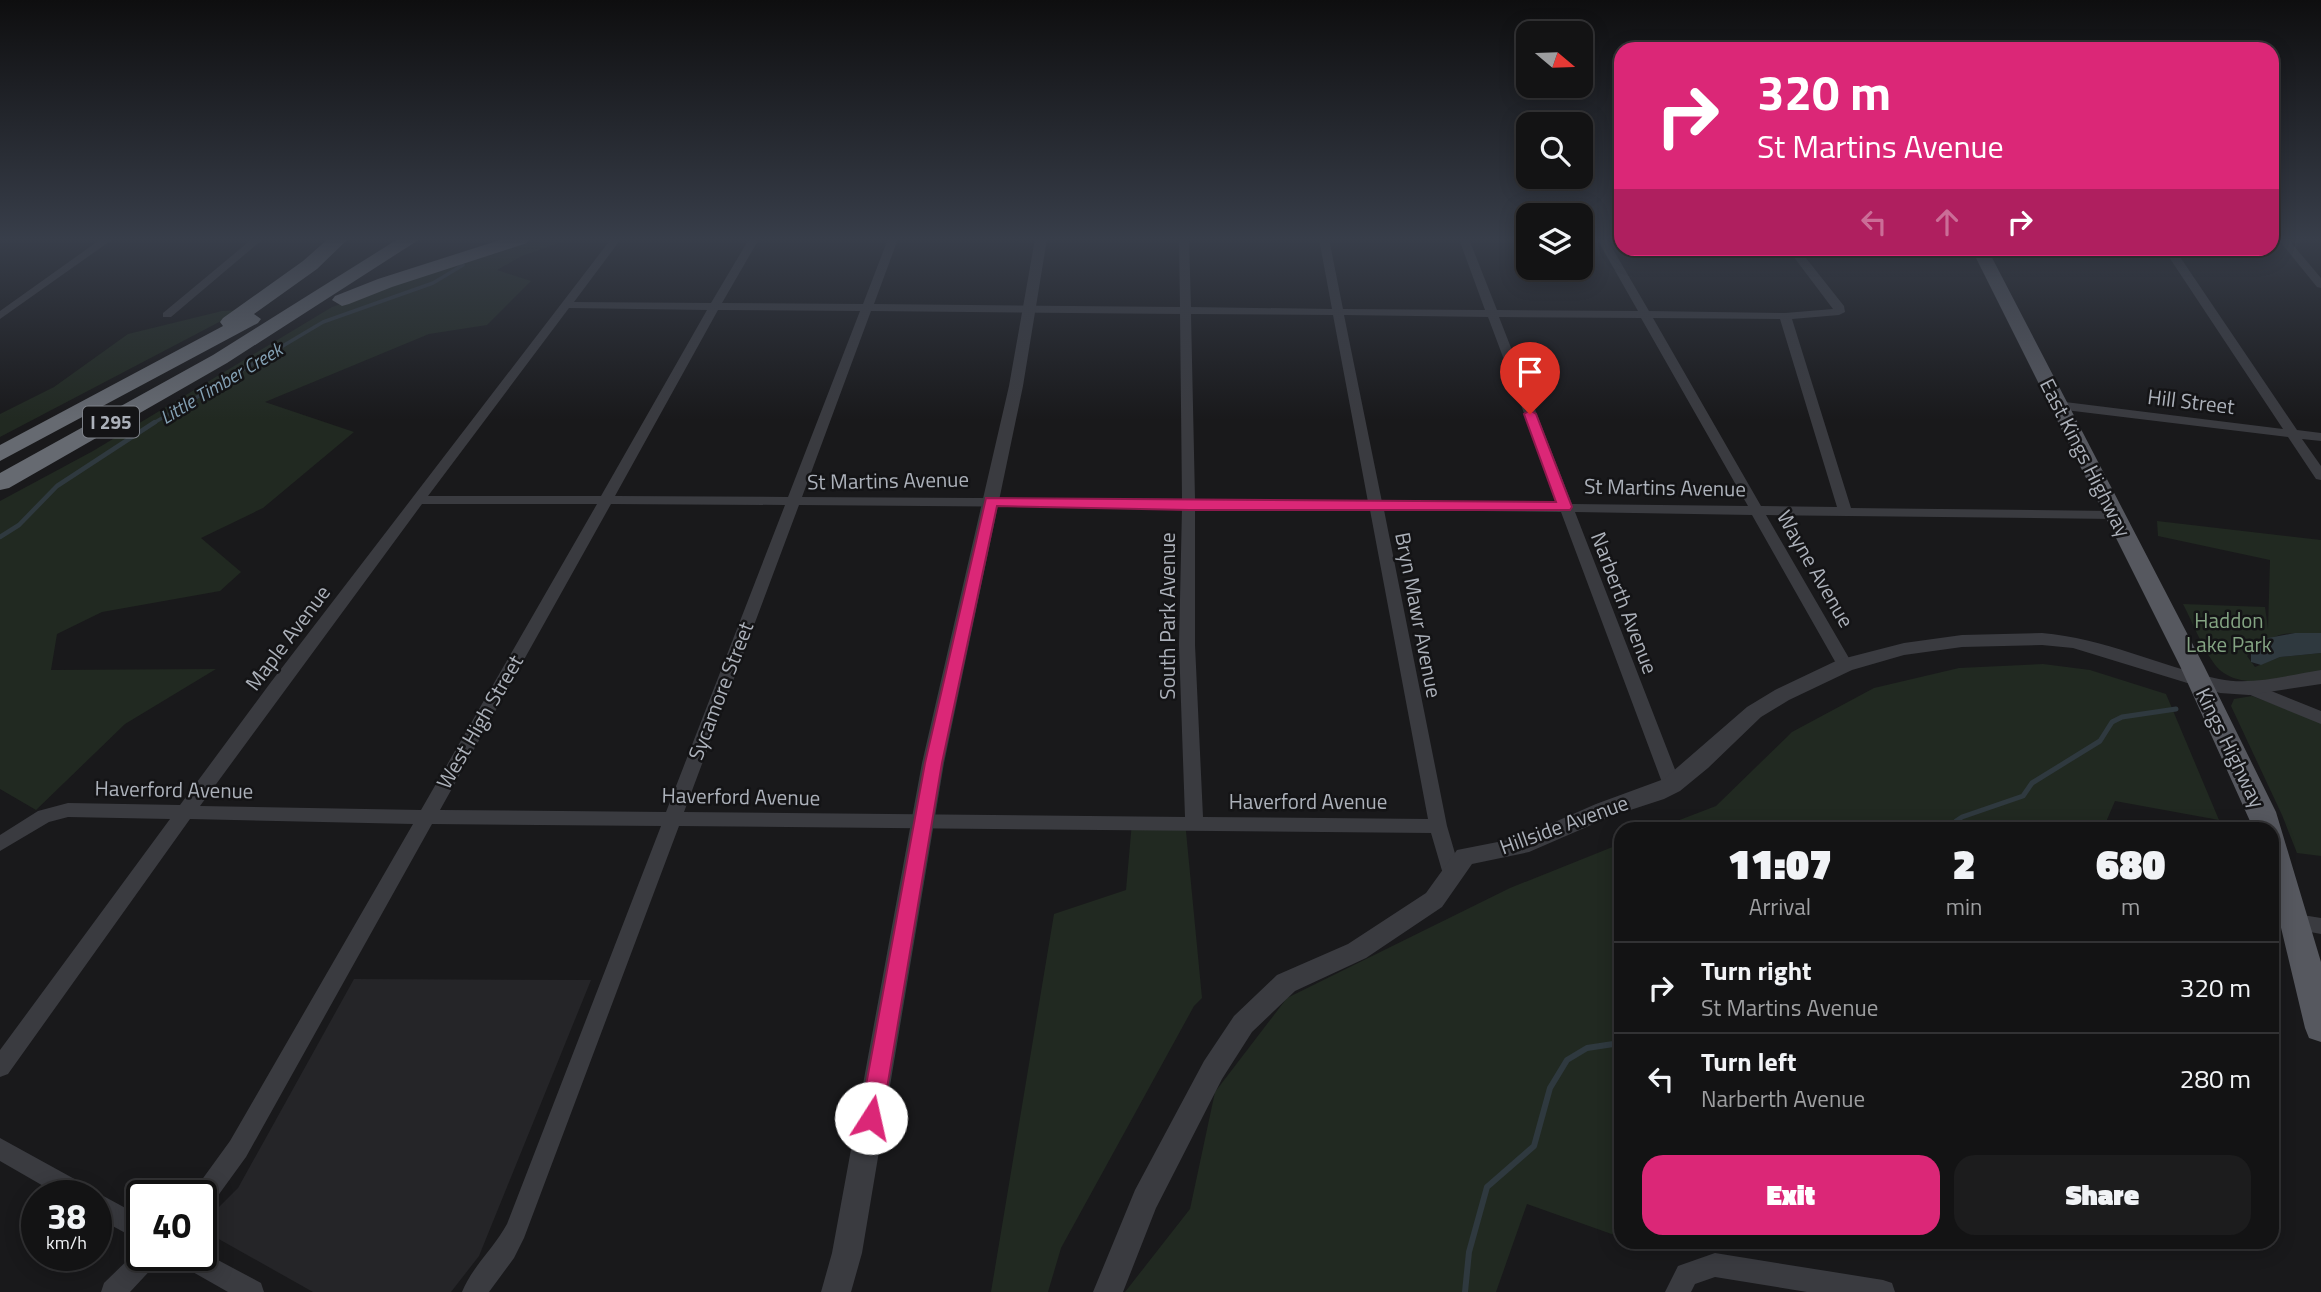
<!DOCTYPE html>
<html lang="en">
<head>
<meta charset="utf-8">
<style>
  body { margin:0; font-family:"Titillium Web",sans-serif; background:#1c1c1d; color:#f1f3f6; height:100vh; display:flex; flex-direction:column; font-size:26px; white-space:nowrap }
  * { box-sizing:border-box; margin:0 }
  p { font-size:23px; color:#9d9ea0 }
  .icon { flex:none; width:38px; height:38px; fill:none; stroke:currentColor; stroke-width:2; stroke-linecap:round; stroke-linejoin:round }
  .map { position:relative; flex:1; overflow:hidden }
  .side { position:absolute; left:1614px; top:822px; width:665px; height:427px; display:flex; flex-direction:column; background:#131314; border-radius:21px; box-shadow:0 4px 18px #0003,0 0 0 2px #323234 }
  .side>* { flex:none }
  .guide { position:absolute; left:1614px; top:42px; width:665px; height:214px; border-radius:21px; box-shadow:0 4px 18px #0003,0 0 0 2px #323234; background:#db2777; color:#fff; overflow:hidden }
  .needle { width:46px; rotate:109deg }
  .controls { position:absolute; left:1516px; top:21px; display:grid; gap:14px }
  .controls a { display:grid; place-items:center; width:77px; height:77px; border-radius:14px; background:#131314; box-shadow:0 4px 18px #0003,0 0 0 2px #323234; font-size:35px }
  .speed { position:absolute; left:21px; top:1180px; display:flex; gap:14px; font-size:35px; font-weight:700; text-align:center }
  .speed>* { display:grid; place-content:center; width:91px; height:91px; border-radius:50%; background:#131314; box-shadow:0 4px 18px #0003,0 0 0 2px #323234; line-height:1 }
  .speed small { font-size:18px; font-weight:400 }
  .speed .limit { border:4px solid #111; border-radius:10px; background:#fff; color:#111 }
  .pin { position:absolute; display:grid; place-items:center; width:60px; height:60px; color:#fff; margin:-72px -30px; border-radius:50% 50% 50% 0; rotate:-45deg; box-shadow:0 0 7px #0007 }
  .pin .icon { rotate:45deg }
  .me { position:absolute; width:77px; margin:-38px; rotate:10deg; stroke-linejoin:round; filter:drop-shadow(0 0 5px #0008) }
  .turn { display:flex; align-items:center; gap:24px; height:147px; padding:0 28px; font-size:32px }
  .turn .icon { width:91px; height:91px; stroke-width:2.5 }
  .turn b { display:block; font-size:49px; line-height:60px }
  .lanes { display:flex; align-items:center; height:66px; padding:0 28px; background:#0003; justify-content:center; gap:35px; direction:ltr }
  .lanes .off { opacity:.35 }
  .eta { display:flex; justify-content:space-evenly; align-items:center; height:119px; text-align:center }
  .eta b { font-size:42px; font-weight:800; line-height:49px }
  .action { display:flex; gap:14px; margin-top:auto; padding:14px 28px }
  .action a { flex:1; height:80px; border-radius:21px; background:#db2777; color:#fff; font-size:28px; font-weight:800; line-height:80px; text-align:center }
  .action a+a { background:#1c1c1d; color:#f1f3f6 }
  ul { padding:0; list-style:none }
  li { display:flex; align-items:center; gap:21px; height:91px; padding:0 28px; border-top:2px solid #323234 }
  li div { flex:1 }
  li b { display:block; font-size:26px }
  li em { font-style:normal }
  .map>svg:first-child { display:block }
  .built { fill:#252528 }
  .green { fill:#212921 }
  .water { fill:#2f393f }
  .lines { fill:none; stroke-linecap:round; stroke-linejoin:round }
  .stream-far3 { stroke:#2f393f; stroke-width:3.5 }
  .stream-far2 { stroke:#2f393f; stroke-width:4.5 }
  .stream-far1 { stroke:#2f393f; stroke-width:5 }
  .stream { stroke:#2f393f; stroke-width:6 }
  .minor { fill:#3a3b40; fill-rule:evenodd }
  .tertiary { fill:#3a3b40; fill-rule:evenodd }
  .primary { fill:#56585f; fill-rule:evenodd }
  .motorway { fill:#666a71; fill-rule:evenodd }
  .route { fill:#db2777; stroke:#8e194d; stroke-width:2 }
  .labels { text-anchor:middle; stroke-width:5; stroke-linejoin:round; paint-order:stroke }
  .far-water-label { font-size:19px; font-style:italic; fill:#84a1b4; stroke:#141416 }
  .shield { fill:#141416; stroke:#7e8289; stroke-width:2 }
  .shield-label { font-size:19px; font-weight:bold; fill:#acb1ba }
  .street-label { font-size:21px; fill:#acb1ba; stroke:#141416 }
  .park-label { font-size:21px; fill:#84a483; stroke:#141416 }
</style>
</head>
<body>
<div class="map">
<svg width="2321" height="1292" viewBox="0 0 2321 1292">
  <rect width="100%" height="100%" fill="#19191b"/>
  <path class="built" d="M354 979 591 980 479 1256 451 1292H313L201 1229V1225L238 1188Z"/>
  <path class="green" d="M518 239H570L522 256 497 270 531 281 487 325 429 334 265 402 354 432 263 508 201 538 241 572 220 591 102 612 57 634 51 670 216 669 125 724 36 810 0 789V501L93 451 332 307 512 246Z
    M239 310 223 320 0 437V414L54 387 128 334 222 311Z
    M2157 521 2321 540V633C2283 633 2276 630 2247 656L2255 667 2280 657 2321 653V673C2289 677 2235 695 2213 662 2201 645 2193 623 2183 604L2265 607 2268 629 2270 560 2158 536Z
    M2043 664 2090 670 2166 694 2219 820 2115 801 2103 829H1656L1716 806 1792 732 1874 688 1959 668Z
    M2252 696 2321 722V856L2297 853 2282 815 2231 706 2234 699Z
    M1185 821 1202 998 1194 1006 1061 1248 1048 1292H991L1054 914 1126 890 1132 822Z
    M1620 844V1237L1527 1204 1496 1292H1125L1190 1209 1215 1092 1287 998 1510 888Z"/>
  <path class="water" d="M2295 633H2321V653L2280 657 2261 665 2251 662V651L2268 638Z"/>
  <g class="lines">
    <path class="stream-far3" d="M152 424 323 322 433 283 463 265"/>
    <path class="stream-far2" d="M0 537 19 525 57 486 155 422"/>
    <path class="stream-far1" d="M1953 830 1956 821 1962 817 2023 796 2032 783 2100 741 2112 722 2122 717 2176 709"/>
    <path class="stream" d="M1465 1292 1469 1252 1487 1187 1534 1146 1550 1088 1567 1060 1587 1048 1620 1043"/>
    <path class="minor" d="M101 239H113L0 319V311Z
      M252 239H263L171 317H163V313Z
      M611 239H621L574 302 711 303 749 239H759L722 303 863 304 888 239H898L874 304 1180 307 1179 239H1189L1191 307 1332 309 1319 239H1329L1343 309 1485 310 1459 239H1469L1497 310 1638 311 1597 239H1607L1649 311 1785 313 1833 309 1787 248H1798L1844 306 1845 312 1839 315 1792 319 1851 508 2114 511 2121 515 2114 519 1766 515 1853 665 1845 670 1837 665 1752 515 1575 512 1681 785 1678 790H1666L1663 785 1561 512 1384 510 1447 826 1461 874 1459 879 1452 882 1445 879 1443 874 1431 833 679 826 524 1238 514 1258 489 1292H462C472 1267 494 1248 507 1224L661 826 432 824 246 1157 209 1208 201 1211V1195H191L193 1192 230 1141 413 824 190 819 8 1074 0 1077V1050L170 819 68 817 49 822 0 851V835L38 811 68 803 180 805 271 682ZM569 308 707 310 601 496H428ZM718 310 860 311 788 497 615 496ZM871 311 1180 314 1182 499 802 497ZM1191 314 1333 315 1368 502 1195 499ZM1344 315 1488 317 1558 504 1382 502ZM1499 317 1641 318 1748 506 1572 504ZM1653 318 1780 319 1837 507 1761 506ZM422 504H597L421 810 200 806ZM611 504 785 505 666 812 440 810ZM799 505 1182 508 1179 645 1185 817 684 812ZM1195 508 1370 510 1428 819 1203 817 1195 645Z
      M2278 239H2288L2321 278V288L2317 287Z
      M2163 248H2174L2297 430 2321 433V441L2302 439 2321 466V480L2316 479 2288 437 2057 409 2051 405 2057 401 2283 429Z
      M2249 682 2321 711V724L2243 692 2241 688Z
      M2296 914 2321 918V934L2289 928 2286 922 2289 916Z
      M0 1138 89 1187 92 1194 96 1192 142 1217V1242L96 1217V1195H59L0 1161Z
      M142 1246V1255H161L157 1263 130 1292H101L104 1283Z
      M201 1251 261 1283 264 1292H228L177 1263 173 1255H201Z
      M1715 1253 1883 1280 1892 1283 1895 1292H1807L1715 1277 1695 1284 1691 1292H1665L1678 1266Z"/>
    <path class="tertiary" d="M1035 239H1047L1023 386 944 763 862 1253 851 1292H821L832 1253 922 763 1009 386Z
      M2042 633C2104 638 2159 666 2219 679 2252 686 2288 675 2321 670V684L2249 695 2220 693 2073 648 2042 645 1962 647 1904 655 1852 670 1789 700 1761 717 1708 768 1680 791 1664 799 1612 816 1529 852 1472 864 1442 907 1366 958 1295 991 1252 1032 1222 1079 1156 1208 1123 1292H1093L1135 1190 1204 1061 1234 1016 1277 975 1348 944 1426 893 1457 850 1518 838 1596 804 1664 779 1747 707 1775 690 1838 660 1904 643 1962 635Z"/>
    <path class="primary" d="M1971 248H1987L2204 666 2276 812 2321 962V1042L2309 1038 2305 1028 2272 890V830H2254L2180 666Z"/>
    <path class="motorway" d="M328 239H348L317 269 254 314 261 319 258 323 0 461V445L223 326 220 322 223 318 303 261Z
      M398 239H420L227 363 9 488 0 490V473L213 355Z
      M503 239H530L527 243 392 287 349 304 342 306 332 300 335 296 378 279Z"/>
  </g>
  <linearGradient id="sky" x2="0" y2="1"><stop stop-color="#0e0e0f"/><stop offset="0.57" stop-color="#383e4a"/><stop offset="1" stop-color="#383e4a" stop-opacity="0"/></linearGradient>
  <rect width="2321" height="420" fill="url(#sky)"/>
  <path class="route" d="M1530 410 1536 414 1572 507 1570 510H1189L997 506 942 763 882 1118 879 1126 871 1129 863 1126 860 1118 925 763 986 498 1556 502 1524 414Z"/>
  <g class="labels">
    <g class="far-water-label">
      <text transform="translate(221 383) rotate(-31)" y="7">Little Timber Creek</text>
    </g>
    <rect class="shield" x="83" y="406.5" width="56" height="31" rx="5"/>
    <g class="shield-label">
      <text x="111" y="429">I 295</text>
    </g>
    <g class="street-label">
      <text transform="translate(2191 402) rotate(7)" y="7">Hill Street</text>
      <text transform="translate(2085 458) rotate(63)" y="7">East Kings Highway</text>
      <text transform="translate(888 481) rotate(-1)" y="7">St Martins Avenue</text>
      <text transform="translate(1665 488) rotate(1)" y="7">St Martins Avenue</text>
      <text transform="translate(1815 569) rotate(60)" y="7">Wayne Avenue</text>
      <text transform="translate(1624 603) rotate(69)" y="7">Narberth Avenue</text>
      <text transform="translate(1418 615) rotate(79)" y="7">Bryn Mawr Avenue</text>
      <text transform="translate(1168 616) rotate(-90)" y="7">South Park Avenue</text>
      <text transform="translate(288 638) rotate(-53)" y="7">Maple Avenue</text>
      <text transform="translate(721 691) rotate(-69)" y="7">Sycamore Street</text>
      <text transform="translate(480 722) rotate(-60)" y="7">West High Street</text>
      <text transform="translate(2230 748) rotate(64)" y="7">Kings Highway</text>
      <text transform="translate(174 790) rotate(1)" y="7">Haverford Avenue</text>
      <text transform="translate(741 797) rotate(1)" y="7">Haverford Avenue</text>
      <text x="1308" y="809">Haverford Avenue</text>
      <text transform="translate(1564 825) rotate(-20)" y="7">Hillside Avenue</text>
    </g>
    <g class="park-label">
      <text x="2229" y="628">Haddon<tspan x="2229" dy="24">Lake Park</tspan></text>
    </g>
  </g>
</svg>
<div class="controls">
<a><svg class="needle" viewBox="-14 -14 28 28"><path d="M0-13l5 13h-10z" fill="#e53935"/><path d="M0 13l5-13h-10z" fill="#9d9ea0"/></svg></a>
<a><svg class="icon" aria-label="search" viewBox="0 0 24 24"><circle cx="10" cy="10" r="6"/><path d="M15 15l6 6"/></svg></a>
<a><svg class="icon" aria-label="layers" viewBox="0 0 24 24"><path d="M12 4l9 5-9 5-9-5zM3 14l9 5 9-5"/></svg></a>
</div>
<div class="speed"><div>38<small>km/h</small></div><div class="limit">40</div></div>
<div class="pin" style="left:1530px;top:414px;background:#d93025"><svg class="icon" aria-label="arrive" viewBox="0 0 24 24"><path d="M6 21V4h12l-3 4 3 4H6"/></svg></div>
<svg class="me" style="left:871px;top:1118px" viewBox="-20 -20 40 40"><circle r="19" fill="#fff"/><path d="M0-13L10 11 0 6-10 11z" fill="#db2777"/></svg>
<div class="guide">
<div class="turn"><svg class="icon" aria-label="right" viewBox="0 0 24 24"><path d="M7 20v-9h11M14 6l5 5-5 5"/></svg><div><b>320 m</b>St Martins Avenue</div></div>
<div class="lanes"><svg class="icon off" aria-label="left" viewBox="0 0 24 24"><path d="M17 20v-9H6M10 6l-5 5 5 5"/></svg><svg class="icon off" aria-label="ahead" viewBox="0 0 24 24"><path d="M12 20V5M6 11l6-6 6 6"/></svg><svg class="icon" aria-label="right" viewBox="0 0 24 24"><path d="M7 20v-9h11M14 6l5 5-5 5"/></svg></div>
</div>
<section class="side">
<div class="eta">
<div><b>11:07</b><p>Arrival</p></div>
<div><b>2</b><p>min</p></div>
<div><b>680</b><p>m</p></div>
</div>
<ul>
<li><svg class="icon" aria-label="right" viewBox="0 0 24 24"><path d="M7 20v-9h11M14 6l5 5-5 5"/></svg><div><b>Turn right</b><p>St Martins Avenue</p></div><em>320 m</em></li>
<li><svg class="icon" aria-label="left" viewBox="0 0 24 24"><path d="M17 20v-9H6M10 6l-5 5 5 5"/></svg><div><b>Turn left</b><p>Narberth Avenue</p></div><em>280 m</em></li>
</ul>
<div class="action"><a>Exit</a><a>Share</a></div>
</section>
</div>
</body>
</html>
